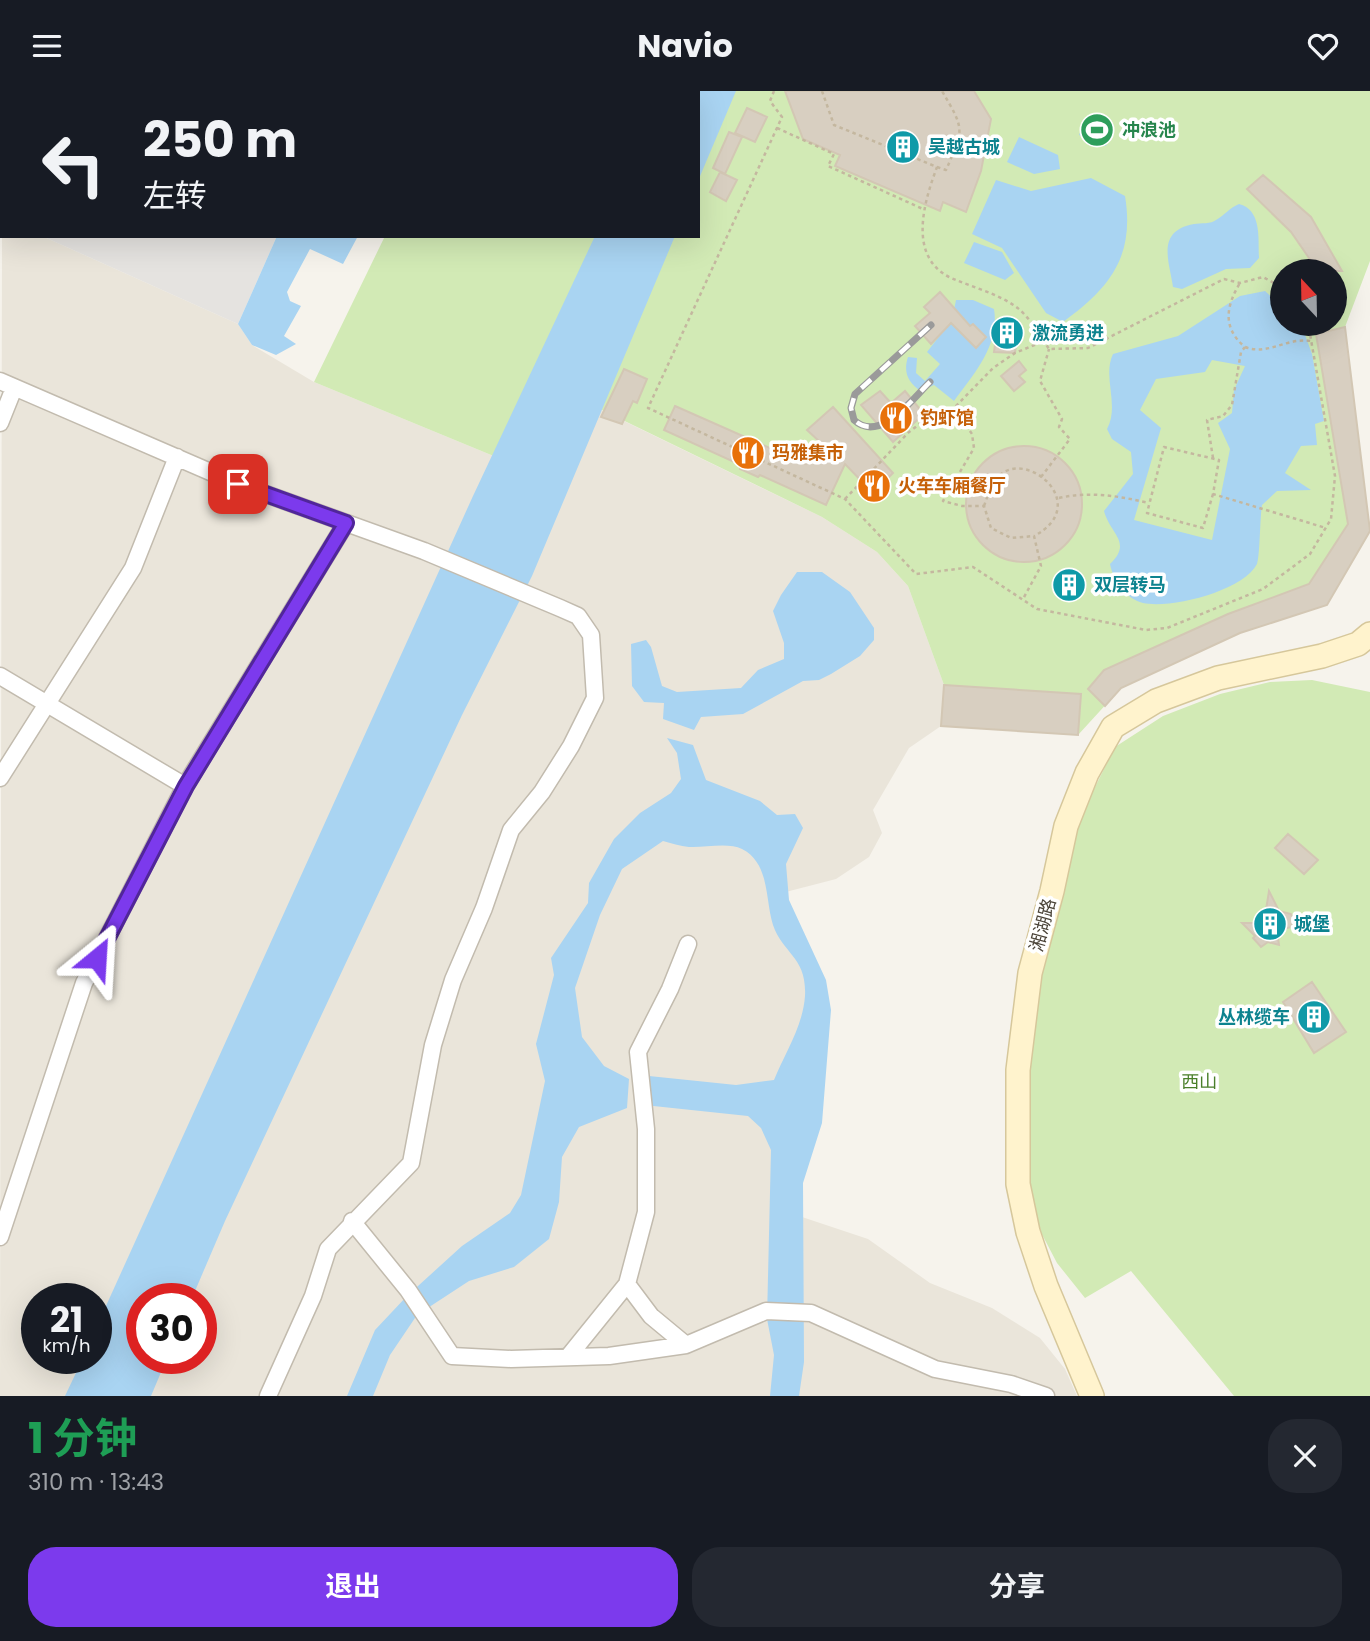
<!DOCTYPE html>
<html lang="zh">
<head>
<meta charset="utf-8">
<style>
  body { margin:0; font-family:Poppins,"Noto Sans SC",sans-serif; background:#242831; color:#f1f3f6; height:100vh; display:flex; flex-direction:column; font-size:26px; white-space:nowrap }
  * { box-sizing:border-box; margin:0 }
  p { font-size:23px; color:#9ea1a6 }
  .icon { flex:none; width:38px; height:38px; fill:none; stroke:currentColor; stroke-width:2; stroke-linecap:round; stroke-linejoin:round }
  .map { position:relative; height:1305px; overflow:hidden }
  .drawer { display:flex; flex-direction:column; background:#171b24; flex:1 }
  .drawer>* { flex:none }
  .hud { position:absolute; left:0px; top:0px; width:700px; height:147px; box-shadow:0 7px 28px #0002; background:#171b24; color:#f1f3f6; overflow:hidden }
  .needle { width:46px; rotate:338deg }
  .buttons { position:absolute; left:1270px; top:168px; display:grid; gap:14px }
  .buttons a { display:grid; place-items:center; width:77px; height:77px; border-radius:50%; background:#171b24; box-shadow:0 7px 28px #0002; font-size:35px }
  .speed { position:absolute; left:21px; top:1192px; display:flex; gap:14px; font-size:35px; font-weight:700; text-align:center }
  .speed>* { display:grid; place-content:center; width:91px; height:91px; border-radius:50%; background:#171b24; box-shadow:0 7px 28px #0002; line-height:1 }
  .speed small { font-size:18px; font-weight:400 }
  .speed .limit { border:10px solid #d22; background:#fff; color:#111 }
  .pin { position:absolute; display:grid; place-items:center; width:60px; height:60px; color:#fff; margin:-30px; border-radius:14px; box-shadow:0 4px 10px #0006 }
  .me { position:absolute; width:77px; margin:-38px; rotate:27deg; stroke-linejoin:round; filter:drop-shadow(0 0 5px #0008) }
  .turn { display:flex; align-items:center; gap:24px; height:147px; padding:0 28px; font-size:32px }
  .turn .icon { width:91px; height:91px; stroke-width:2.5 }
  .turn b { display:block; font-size:49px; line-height:60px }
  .round { display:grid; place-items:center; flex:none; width:74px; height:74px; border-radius:28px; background:#242831 }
  .overview { display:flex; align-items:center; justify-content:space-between; height:119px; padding:0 28px }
  h1 { font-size:42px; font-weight:700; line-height:52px; color:#1e9e55 }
  .primary-button { display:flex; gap:14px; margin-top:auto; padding:14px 28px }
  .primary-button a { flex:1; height:80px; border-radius:28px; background:#7c3aed; color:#fff; font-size:28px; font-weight:700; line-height:80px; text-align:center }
  .primary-button a+a { background:#242831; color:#f1f3f6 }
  header { display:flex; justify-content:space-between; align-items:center; height:91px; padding:0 28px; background:#171b24; font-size:32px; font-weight:700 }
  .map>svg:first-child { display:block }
  .residential { fill:#eae5da; fill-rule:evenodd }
  .green { fill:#d2eab5; fill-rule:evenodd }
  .parking { fill:#e5e3e0 }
  .water { fill:#a9d4f2; fill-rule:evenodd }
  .building { fill:#d8cfc1; stroke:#d3c7b4; stroke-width:2 }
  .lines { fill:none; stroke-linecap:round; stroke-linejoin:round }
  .minor-casing { stroke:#c2bbae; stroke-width:19 }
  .secondary-casing { stroke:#d6c79b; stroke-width:26 }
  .path { stroke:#c4b79f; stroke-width:2.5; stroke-dasharray:3.5 3.5; stroke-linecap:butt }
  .minor { stroke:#fff; stroke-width:16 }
  .secondary { stroke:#fff3cd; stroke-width:23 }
  .rail-casing { stroke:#9a9a9a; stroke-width:7 }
  .rail { stroke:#fff; stroke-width:4.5; stroke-dasharray:13; stroke-linecap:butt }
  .route-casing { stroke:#51269a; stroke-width:18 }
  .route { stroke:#7c3aed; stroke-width:12 }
  .labels { text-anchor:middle; stroke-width:7; stroke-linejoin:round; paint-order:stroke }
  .leisure-label { font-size:18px; font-weight:bold; fill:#27864d; stroke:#fff; text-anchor:start }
  .culture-label { font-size:18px; font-weight:bold; fill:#0d838f; stroke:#fff; text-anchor:start }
  .food-label { font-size:18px; font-weight:bold; fill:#c56008; stroke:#fff; text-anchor:start }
  .street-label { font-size:18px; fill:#4b4439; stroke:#fff }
  .park-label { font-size:18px; fill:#4a7f2a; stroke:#fff }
</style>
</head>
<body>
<header><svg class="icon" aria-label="menu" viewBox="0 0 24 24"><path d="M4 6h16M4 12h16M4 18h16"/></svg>Navio<svg class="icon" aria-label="heart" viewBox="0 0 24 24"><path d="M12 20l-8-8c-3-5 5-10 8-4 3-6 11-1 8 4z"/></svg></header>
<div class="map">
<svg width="1370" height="1305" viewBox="0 0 1370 1305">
  <rect width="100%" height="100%" fill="#f6f3ec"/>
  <path class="residential" d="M2 143V145H42L238 233 252 254 314 291 530 380 81 1305H0ZM37 1208H96V1267H37Z
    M591 314 822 426 877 461 908 495 944 594 941 635 909 657 873 719 882 742 869 766 836 788 778 803 815 902 784 1120 868 1148 930 1192 992 1217 1040 1247 1065 1278 1077 1305H135L153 1267H201V1208L180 1207Z"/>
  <path class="green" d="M457 0H1370V170L1345 236 1370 440 1327 513 1240 542 1121 597 1078 644 941 635 944 594 908 495 877 461 822 426 567 302 530 380 314 291 385 145H698V2ZM1283 180H1335V233H1283Z
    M1312 589 1370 601V1305H1234L1131 1180 1085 1207 1057 1172 1034 1128 1026 1069V992L1039 886 1076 734 1115 656 1163 625 1220 603 1270 591Z"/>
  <path class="parking" d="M42 145H277L238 233Z"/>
  <path class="water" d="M664 0H736L698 90V2Z
    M1087 25 1114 34 1106 55 1079 44Z
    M1019 46 1058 64 1060 78 1034 83 1007 71Z
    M1091 87 1125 105C1135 165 1110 197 1063 231L1046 222 1002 157 972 143 996 89 1031 100Z
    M1239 113C1262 119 1258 147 1259 167L1250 177 1226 178 1182 198 1173 196C1169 169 1156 140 1194 133 1201 132 1211 133 1216 129 1225 124 1229 117 1239 113Z
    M277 145H358L343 173 310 158 287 201 290 210 301 215 284 245 296 253 276 264 252 254 238 233Z
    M595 145H675L532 485 462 624 225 1130 192 1207 142 1208V1267H167L151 1305H65L83 1267H96V1237L473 405Z
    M974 151 1002 161 1014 182 1005 189 964 172Z
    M1265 200 1283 217V233H1301L1312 263 1324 330 1315 333 1317 354 1301 355 1285 382 1311 399 1277 400 1262 414C1260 425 1260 465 1257 473 1243 500 1171 518 1143 512 1126 508 1113 489 1110 473 1133 451 1110 443 1104 420L1133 383 1131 361 1112 348 1107 338C1120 314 1102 286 1113 263L1178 245 1240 205ZM1212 269 1245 275 1234 299 1232 322 1218 332 1230 358 1212 449 1134 429 1161 337 1140 319 1156 288 1205 281Z
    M956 209H973L994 218C1000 254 974 283 954 310L934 294 921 300C908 292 903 281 908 266L917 267 916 282 925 290 940 273 927 261 952 229Z
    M797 481H822L850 501 874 537V549L860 565 831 583 819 589 803 590 743 623 701 626 694 639 663 628 664 612 644 611 632 595 631 553 646 549 651 556 662 595 677 601 741 597 758 579 784 568V552L773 520 781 504Z
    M667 647 693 654 706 689 760 710 777 724 795 723 803 737 786 773 789 809 826 889 831 919 822 1032 803 1092 804 1271 799 1305H770L774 1264 767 1228 771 1059 761 1037 748 1025 644 1014 649 985 736 994 774 989C785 962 803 935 805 905 807 866 783 863 773 834 765 809 770 772 742 758 728 751 704 757 689 756 680 755 671 752 663 750L622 778 600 824 575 897 582 946 604 975 629 988 627 1017 579 1036 562 1066 559 1111 549 1148 514 1176 469 1190 417 1224 390 1264 373 1305H347L375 1239 407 1205 462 1155 510 1122 521 1104 545 990 536 953 554 884 551 867 588 812 589 792 614 748 640 722 671 702 681 688 677 662Z"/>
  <path class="building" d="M785 0H974L991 28 981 80 966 121 943 111 940 120 835 75 840 64 803 48Z
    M747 17 767 26 755 51 735 42Z
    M729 41 742 46 725 83 713 77Z
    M720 81 737 89 726 110 710 101Z
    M1263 84 1311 126 1342 180H1318L1291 141 1247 98Z
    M940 201 970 235 973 233 986 246 976 257 951 232 931 253 915 235 930 222 924 216Z
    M998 230 1019 232 1015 262 994 261Z
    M1345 236 1370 440 1327 514 1240 542 1121 597 1105 615 1088 598 1104 579 1228 523 1309 493 1348 433 1316 243Z
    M1019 270 1026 279 1019 285 1025 291 1014 300 1001 285Z
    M624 278 647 288 637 312 633 310 622 333 601 326Z
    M880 300 891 312 905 300 924 323 893 351 861 314Z
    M675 315 806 373 821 352 807 339 833 316 893 382 873 402 845 373 826 414 760 384 758 386 740 378 741 374 664 339Z
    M966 413a58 58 0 1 1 116 0a58 58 0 1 1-116 0Z
    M1059 493a10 10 0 1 1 20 0a10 10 0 1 1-20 0Z
    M944 594 1081 603 1078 644 941 635Z
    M1288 743 1318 769 1304 783 1275 757Z
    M1269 800 1279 820 1291 823 1294 831 1291 836 1277 840 1279 854 1268 851 1261 856 1253 847 1255 845 1242 832H1253L1266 819Z
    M1312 891 1346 941 1314 962 1283 911Z"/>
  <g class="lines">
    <g class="minor-casing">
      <path id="minor" d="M0 290 238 393 424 460 560 517 578 525 591 544 595 607 571 655 542 701 511 739 484 817 453 889 433 954 411 1072 328 1158 313 1205 268 1305
        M0 332 14 297
        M0 585 185 695
        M0 687 133 477 177 366
        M352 1130 408 1199 452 1265 511 1268 609 1265 686 1254 766 1220 811 1222 935 1278 1011 1293 1046 1305
        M0 1146 84 892 185 695 346 432
        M627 1193 651 1225 686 1254
        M568 1266 627 1193 646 1121V1038L638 961 670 898 688 853"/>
    </g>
    <g class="secondary-casing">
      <path id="secondary" d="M1092 1305 1046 1195 1028 1141 1018 1093V979L1030 882 1052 800 1066 735 1087 682 1113 636 1156 610 1218 587 1322 565 1358 553 1370 543"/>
    </g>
    <path class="path" d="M774 0 770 10 782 26 648 317 845 408 916 483 973 476 1037 518 1146 539 1167 537 1263 498 1310 463 1331 428 1335 385 1310 243 1305 233
      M822 0 834 34 937 76C924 111 907 166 951 187 972 196 996 202 1015 215 1029 225 1040 244 1049 258L1088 257 1224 188 1240 192 1263 186 1283 197
      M777 37 834 63 828 75 923 118
      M937 76 946 79C964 38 965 39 942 0
      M1245 256C1268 265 1287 246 1311 250
      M954 317 972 343 974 357 943 410 962 415H984L991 437 1011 447 1034 445 1041 475 1023 508
      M1213 367 1207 329 1223 325 1232 314 1241 261 1245 256C1222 237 1226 215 1240 192
      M1041 386 1070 348 1059 336 1062 328 1040 290 1049 258
      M1213 403 1203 437 1147 422 1164 356 1219 369 1213 403 1326 437
      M1059 407C1090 400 1119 405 1149 412
      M845 408 909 341 930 325 954 317 993 277 1015 262 1044 250
      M984 415C988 404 991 393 999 385 1027 357 1093 414 1034 445"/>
    <use href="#minor" class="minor"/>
    <use href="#secondary" class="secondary"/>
    <g class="rail-casing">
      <path id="rail" d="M930 291C912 308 880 353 854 329L851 317 855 303 931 234"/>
    </g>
    <use href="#rail" class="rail"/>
  </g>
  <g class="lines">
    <g class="route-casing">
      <path id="route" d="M97 867 186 695 346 432 238 393"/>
    </g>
    <use href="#route" class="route"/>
  </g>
  <defs>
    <g id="stadium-disc" transform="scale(1.75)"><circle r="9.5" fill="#2e9e5b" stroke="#fff"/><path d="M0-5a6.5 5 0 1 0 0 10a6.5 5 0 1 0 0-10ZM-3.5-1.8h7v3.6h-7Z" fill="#fff"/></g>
    <g id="building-disc" transform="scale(1.75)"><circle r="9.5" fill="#0f9aa8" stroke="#fff"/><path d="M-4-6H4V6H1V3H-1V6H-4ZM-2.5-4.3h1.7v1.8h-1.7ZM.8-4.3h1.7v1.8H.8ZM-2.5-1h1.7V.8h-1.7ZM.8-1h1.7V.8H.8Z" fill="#fff"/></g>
    <g id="restaurant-disc" transform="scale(1.75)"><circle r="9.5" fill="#e8710a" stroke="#fff"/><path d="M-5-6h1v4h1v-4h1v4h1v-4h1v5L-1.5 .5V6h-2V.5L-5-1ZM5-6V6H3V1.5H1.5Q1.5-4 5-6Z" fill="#fff"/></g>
  </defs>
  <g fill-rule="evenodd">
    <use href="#stadium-disc" x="1097" y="39"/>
    <use href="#building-disc" x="903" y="56"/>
    <use href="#building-disc" x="1007" y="242"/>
    <use href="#restaurant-disc" x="896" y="327"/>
    <use href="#restaurant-disc" x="748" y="362"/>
    <use href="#restaurant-disc" x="874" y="395"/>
    <use href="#building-disc" x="1069" y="494"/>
    <use href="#building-disc" x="1270" y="833"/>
    <use href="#building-disc" x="1314" y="926"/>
  </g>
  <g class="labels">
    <g class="leisure-label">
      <text x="1122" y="45">冲浪池</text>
    </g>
    <g class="culture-label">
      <text x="928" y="62">吴越古城</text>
      <text x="1032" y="248">激流勇进</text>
      <text x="1094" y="500">双层转马</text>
      <text x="1294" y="839">城堡</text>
      <text x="1290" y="932" text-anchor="end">丛林缆车</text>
    </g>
    <g class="food-label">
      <text x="920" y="333">钓虾馆</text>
      <text x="772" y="368">玛雅集市</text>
      <text x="898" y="401">火车车厢餐厅</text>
    </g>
    <g class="street-label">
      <text transform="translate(1043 834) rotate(-75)" y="6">湘湖路</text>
    </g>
    <g class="park-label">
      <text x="1199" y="997">西山</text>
    </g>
  </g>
</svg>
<div class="buttons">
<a><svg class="needle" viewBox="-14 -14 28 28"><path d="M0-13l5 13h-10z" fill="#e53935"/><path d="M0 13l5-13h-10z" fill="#9ea1a6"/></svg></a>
</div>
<div class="speed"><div>21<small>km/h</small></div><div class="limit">30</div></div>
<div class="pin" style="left:238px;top:393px;background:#d93025"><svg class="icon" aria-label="arrive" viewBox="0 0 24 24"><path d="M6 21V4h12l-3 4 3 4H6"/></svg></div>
<svg class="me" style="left:97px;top:867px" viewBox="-20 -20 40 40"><path d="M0-17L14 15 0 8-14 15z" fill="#7c3aed" stroke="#fff" stroke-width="4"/></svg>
<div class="hud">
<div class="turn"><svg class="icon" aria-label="left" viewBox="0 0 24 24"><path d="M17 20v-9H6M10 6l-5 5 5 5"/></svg><div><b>250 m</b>左转</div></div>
</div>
</div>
<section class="drawer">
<div class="overview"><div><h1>1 分钟</h1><p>310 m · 13:43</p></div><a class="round"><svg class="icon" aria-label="close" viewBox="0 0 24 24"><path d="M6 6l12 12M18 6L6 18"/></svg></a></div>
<div class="primary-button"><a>退出</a><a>分享</a></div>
</section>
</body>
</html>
